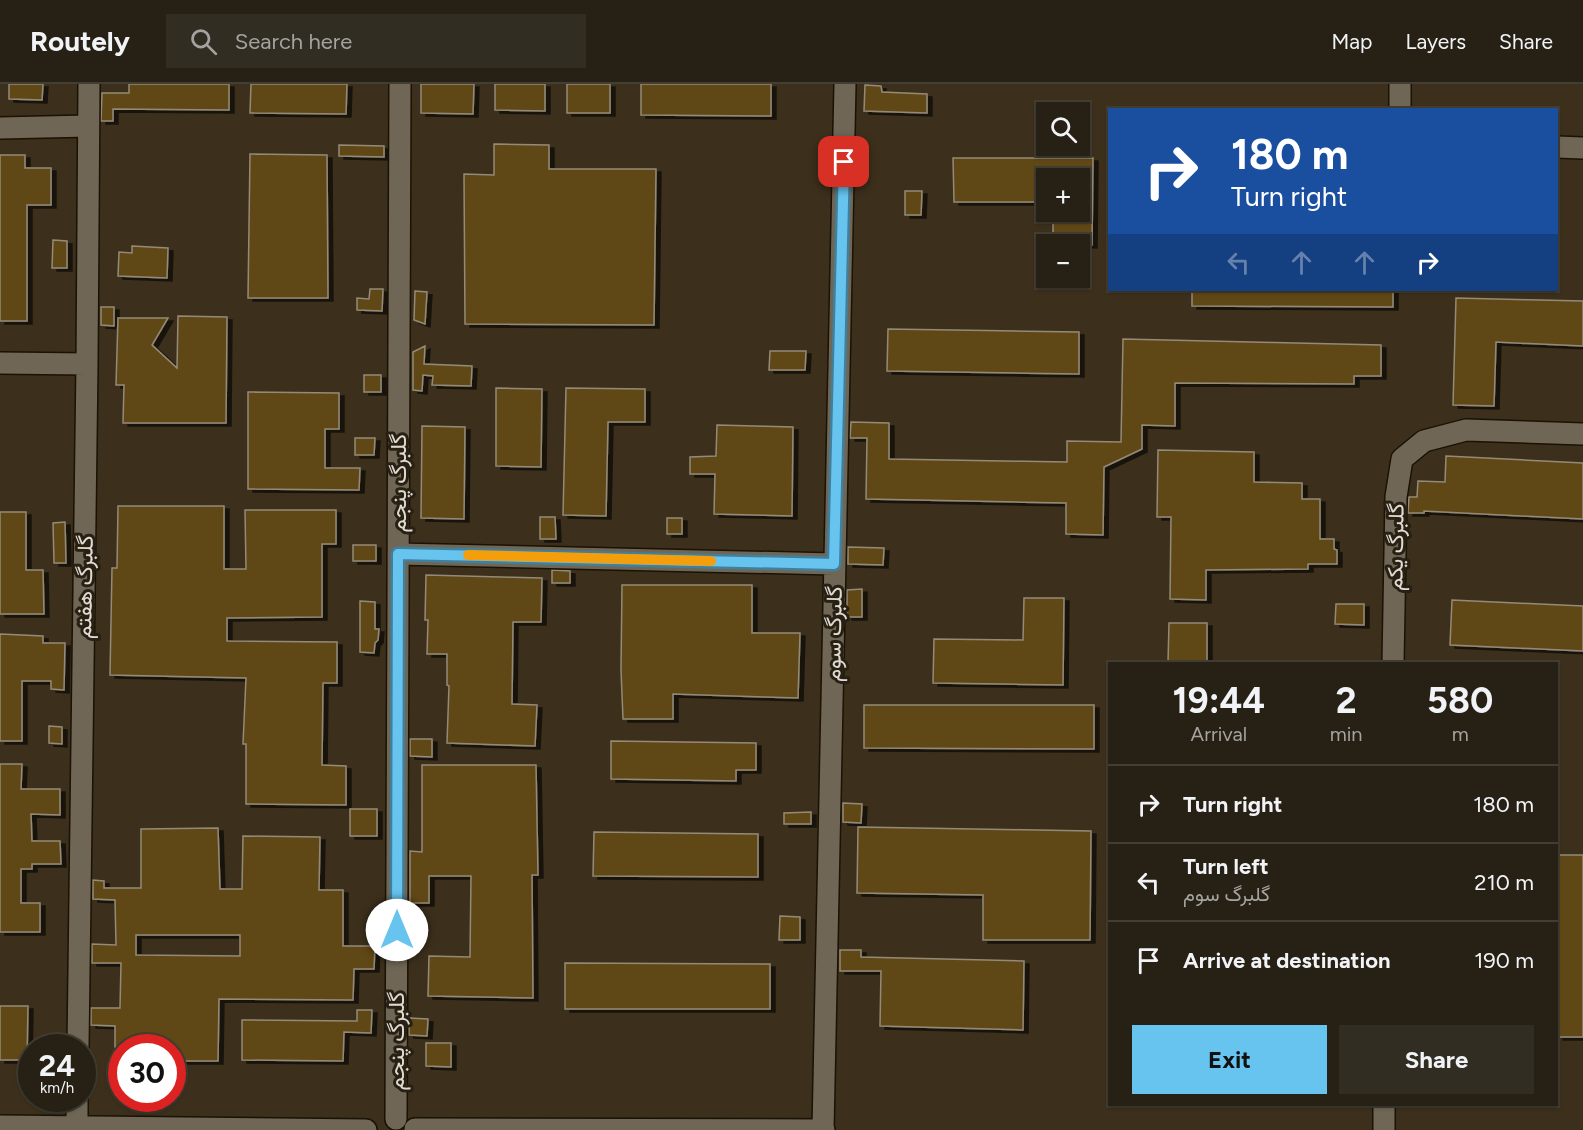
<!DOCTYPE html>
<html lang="en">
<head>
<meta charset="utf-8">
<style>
  body { margin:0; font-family:Figtree,Vazirmatn,sans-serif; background:#322d22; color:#f1f3f6; height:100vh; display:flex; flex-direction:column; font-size:22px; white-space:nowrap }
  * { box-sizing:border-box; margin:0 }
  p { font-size:20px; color:#a4a3a0 }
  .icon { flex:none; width:33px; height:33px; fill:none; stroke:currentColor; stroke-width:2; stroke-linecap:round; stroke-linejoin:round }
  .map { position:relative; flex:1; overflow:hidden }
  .sheet { position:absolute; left:1108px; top:578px; width:450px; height:444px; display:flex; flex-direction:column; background:#262015; border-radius:0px; box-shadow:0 2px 4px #0004,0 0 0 2px #423e34 }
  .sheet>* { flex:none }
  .top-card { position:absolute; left:1108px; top:24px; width:450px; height:183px; border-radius:0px; box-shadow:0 2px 4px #0004,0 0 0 2px #423e34; background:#1a4fa0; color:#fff; overflow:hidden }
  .buttons { position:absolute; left:1036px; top:18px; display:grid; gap:12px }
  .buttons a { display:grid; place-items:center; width:54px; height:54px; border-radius:0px; background:#262015; box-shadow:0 2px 4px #0004,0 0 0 2px #423e34; font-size:30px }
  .speed { position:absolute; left:18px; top:950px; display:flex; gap:12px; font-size:30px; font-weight:700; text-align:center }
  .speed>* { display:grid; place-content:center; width:78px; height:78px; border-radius:50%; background:#262015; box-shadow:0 2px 4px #0004,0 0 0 2px #423e34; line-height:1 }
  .speed small { font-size:15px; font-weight:400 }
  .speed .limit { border:9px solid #d22; background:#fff; color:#111 }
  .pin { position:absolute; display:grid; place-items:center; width:51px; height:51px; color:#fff; margin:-26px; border-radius:12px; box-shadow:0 3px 9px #0006 }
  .me { position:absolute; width:66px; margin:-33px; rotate:0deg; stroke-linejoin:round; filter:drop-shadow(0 0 4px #0008) }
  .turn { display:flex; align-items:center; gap:21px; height:126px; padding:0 24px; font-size:27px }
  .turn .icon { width:78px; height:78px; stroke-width:2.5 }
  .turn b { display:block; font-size:42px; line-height:51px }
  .lanes { display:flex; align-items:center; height:57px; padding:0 24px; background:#0003; justify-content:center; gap:30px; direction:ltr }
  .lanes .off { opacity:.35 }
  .eta { display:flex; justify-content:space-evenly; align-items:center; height:102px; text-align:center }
  .eta b { font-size:36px; font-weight:700; line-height:42px }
  .primary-button { display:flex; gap:12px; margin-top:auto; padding:12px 24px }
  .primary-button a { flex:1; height:69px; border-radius:0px; background:#66c4ef; color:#111; font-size:24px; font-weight:700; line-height:69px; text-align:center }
  .primary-button a+a { background:#322d22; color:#f1f3f6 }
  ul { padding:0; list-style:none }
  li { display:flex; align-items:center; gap:18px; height:78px; padding:0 24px; border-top:2px solid #423e34 }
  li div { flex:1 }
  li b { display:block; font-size:22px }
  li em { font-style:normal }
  header { display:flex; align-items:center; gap:36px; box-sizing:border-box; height:84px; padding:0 30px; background:#262015; border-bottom:2px solid #423e34 }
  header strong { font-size:28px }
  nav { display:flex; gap:33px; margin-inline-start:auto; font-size:21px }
  .search { width:420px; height:54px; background:#322d22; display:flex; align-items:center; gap:15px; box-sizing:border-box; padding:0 21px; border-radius:0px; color:#a4a3a0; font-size:22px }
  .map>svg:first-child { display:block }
  .built { fill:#3c301c; fill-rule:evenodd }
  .building { fill:#614714; stroke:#948a79; stroke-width:1.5; fill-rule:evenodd; filter:url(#shadow) }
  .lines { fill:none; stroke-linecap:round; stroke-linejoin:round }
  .minor-casing { stroke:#1a1205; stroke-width:24 }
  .minor { stroke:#6f6656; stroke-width:21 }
  .route-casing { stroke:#427f9b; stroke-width:15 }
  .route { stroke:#66c4ef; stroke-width:10 }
  .slow { stroke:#f59e0b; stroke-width:10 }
  .labels { text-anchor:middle; stroke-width:6; stroke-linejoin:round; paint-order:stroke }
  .street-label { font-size:22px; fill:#e0dbd2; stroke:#282012 }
</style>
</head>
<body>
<header>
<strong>Routely</strong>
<div class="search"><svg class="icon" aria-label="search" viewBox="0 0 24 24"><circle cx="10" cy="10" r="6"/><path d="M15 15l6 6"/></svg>Search here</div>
<nav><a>Map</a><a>Layers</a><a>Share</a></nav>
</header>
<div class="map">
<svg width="1583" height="1046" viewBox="0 0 1583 1046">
  <defs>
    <filter id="shadow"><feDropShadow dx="5" dy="3" stdDeviation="0" flood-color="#0009"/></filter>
  </defs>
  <rect width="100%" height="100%" fill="#322a1c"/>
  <path class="built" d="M0 0H1583V1046H0ZM1110 26H1557V206H1110ZM1047 28H1080V62H1047ZM1047 94H1080V128H1047ZM1047 160H1080V194H1047ZM1110 579H1557V1020H1110ZM32 963H82V1014H32ZM122 963H172V1014H122Z"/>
  <path class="building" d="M9 0H43L42 16 9 15Z
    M129 0H229V26L113 25V37H101L102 9H129Z
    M251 0H347L346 30 250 29Z
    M421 0H474L473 30 421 29Z
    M495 0H545V27L495 26Z
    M567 0H610V29H567Z
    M641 0H771V32L641 31Z
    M865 1 881 2 882 8 927 10V29L864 27Z
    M494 60 549 61V85H656L654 241 465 240 464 90 494 91Z
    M339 61 384 62V73L339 72Z
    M250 70 327 71 328 214H248Z
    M0 71H25V84H51V121H27V237H0Z
    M953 74H1093L1092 161 1053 160V128H1080V94H1047V118H954Z
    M905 107H922L921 131H905Z
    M53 156 67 157V184H52Z
    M132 162 168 164 167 194 118 192 119 168 132 169Z
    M370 205H383L382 227 357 226V214L369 215Z
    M1192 206H1393V223L1192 222Z
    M415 207 427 208 425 240 414 236Z
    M1456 214 1583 217V262L1496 258 1494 322 1453 321Z
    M101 223H114V242L101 241Z
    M178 232 227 233 226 339H123L124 301H116L118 234H168L152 261 177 284Z
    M888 245 1079 248V290L887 287Z
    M1123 255 1381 261V292H1354V300L1175 299V342L1142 341V365L1104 383 1103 451 1066 450V419L866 415 867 354H850L851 338 889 339V375L1067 378V357L1121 358Z
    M425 262 424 280 472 282 471 302 432 301 433 292 423 291 422 307 413 306V268Z
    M770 267H806L805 286H769Z
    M364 291H381V308H364Z
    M496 304 542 305 541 383 496 382Z
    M566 304 645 305V338H608L606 432 563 431Z
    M248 308 339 309V345H325V384H360L359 406 248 405Z
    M717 341 793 343 792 432 714 430 715 390H690V373L716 372Z
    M422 342 465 343 464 435 421 434Z
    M355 354H375L374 371H355Z
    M1158 366 1254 368V398L1302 399V415H1320V455H1334V465L1337 466V480H1308V485L1206 486V516L1170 515 1171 433H1157Z
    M1446 372 1583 379V435L1424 427V429H1408L1409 413H1417L1418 397 1445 398Z
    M118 422H224V485H246L245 426H336V460H322V533L227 534V557L337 558V599H323L322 681 346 682V721L246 720V660H243L246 594 110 591 112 484H117Z
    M0 428H26V486H43L44 530H0Z
    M540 433H555L556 455H540Z
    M667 434H682V450H667Z
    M65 438 66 479H54L53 439Z
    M353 461H376V477H353Z
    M848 463 884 464 883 481 848 480Z
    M552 486 570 487V499H552Z
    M426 491 542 494 541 538H513L512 620 537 621 535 662 447 659 449 602 447 601V570H427L428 536H425Z
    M622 501H752V549H800L798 614 673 610V635H623L621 586Z
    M862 505V533H847V506Z
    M1024 514H1064L1063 601 933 599 934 555 1023 556Z
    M1452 516 1583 522V567L1450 561Z
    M360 517 375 518V545H379L378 556 375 559 374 569 360 568Z
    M1336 520H1364V541L1335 540Z
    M1169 539H1207V579H1168Z
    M0 550 43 552V559H65L64 606 51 605V597H22V657H0Z
    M864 621H1094V665L864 664Z
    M49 642 62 643V660L49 659Z
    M410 655H432V673L410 672Z
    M611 657 756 659V686H736V697L611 695Z
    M0 680H22L21 705H60V731L31 730 32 757H60L61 780H32V785H21V819H40V848H0Z
    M422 681H536L538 791H532L533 914 428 912 429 872 470 873 471 792H429V819H410V767L422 768Z
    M843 719 862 720 861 739 843 738Z
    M350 725H377V752H350Z
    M811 728V740H784V729Z
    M858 743 1091 747 1090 856H983V811L857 809Z
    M218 744 220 805H242L243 752 320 753 319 806H343V862H375L374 885H354L353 916 219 915 218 977H172V963H115V942L91 941V924H120L121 879H92V860L116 861 115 816 93 815V796L104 797V804H141V745ZM136 851H240V872L136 871Z
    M594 748 758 750V793L593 792Z
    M1557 771H1583V953H1558Z
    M780 832 800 833V856H779Z
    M840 866H861V873L1024 877 1023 946 880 942 881 887H840Z
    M565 879 770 880V925H565Z
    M0 922H28L27 976H0Z
    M357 926H372L371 949 344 948 343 977 242 976V936L357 937Z
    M409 934 428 935 427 952 409 951Z
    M426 959H451V983L426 982Z"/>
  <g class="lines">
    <g class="minor-casing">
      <path id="minor" d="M1400 26V0
        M0 44 88 42
        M1557 63 1583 64
        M0 279 87 280
        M398 470 834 480
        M1393 579 1396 413 1402 375 1424 357 1466 346 1583 350
        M78 963 87 280 89 0
        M396 1035 400 0
        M0 1042 366 1046
        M77 1043V1014
        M415 1045 824 1046
        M823 1046 845 0
        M1384 1046V1020"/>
    </g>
    <use href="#minor" class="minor"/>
  </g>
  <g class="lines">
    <g class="route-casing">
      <path id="route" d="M397 846 398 470 834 480 844 78"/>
    </g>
    <use href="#route" class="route"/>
    <path class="slow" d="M468 471 711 477"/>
  </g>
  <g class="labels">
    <g class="street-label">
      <text transform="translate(398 399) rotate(-90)" y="8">گلبرگ پنجم</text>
      <text transform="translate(1395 463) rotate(-89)" y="8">گلبرگ یکم</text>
      <text transform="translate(84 503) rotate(-89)" y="8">گلبرگ هفتم</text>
      <text transform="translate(833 550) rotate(-89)" y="8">گلبرگ سوم</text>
      <text transform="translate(396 957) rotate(-90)" y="8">گلبرگ پنجم</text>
    </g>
  </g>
</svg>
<div class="buttons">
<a><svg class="icon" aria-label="search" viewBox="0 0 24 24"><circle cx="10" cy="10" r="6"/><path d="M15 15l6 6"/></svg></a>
<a>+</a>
<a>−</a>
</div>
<div class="speed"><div>24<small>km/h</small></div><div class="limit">30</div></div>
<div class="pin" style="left:844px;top:78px;background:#d93025"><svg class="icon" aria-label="arrive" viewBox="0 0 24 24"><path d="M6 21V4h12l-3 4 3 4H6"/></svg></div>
<svg class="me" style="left:397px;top:846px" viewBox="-20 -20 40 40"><circle r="19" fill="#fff"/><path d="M0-13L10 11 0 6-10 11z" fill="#66c4ef"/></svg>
<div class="top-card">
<div class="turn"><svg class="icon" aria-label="right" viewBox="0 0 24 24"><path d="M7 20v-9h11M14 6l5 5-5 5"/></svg><div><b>180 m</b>Turn right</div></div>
<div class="lanes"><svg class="icon off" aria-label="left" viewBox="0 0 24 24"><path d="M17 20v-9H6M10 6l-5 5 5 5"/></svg><svg class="icon off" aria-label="ahead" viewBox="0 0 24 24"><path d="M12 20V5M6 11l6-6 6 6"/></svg><svg class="icon off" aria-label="ahead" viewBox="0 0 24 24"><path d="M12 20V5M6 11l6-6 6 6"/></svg><svg class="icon" aria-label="right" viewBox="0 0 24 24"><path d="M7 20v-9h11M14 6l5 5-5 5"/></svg></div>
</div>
<section class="sheet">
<div class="eta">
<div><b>19:44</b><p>Arrival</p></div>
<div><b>2</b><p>min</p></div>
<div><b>580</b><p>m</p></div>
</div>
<ul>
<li><svg class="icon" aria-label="right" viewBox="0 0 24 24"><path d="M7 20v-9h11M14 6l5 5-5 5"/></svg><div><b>Turn right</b></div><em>180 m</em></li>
<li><svg class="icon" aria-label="left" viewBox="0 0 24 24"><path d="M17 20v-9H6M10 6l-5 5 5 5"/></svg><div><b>Turn left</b><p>گلبرگ سوم</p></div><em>210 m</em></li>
<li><svg class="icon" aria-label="arrive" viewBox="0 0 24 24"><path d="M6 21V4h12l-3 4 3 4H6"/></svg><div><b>Arrive at destination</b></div><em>190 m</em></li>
</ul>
<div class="primary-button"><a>Exit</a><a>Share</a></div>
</section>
</div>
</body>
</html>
